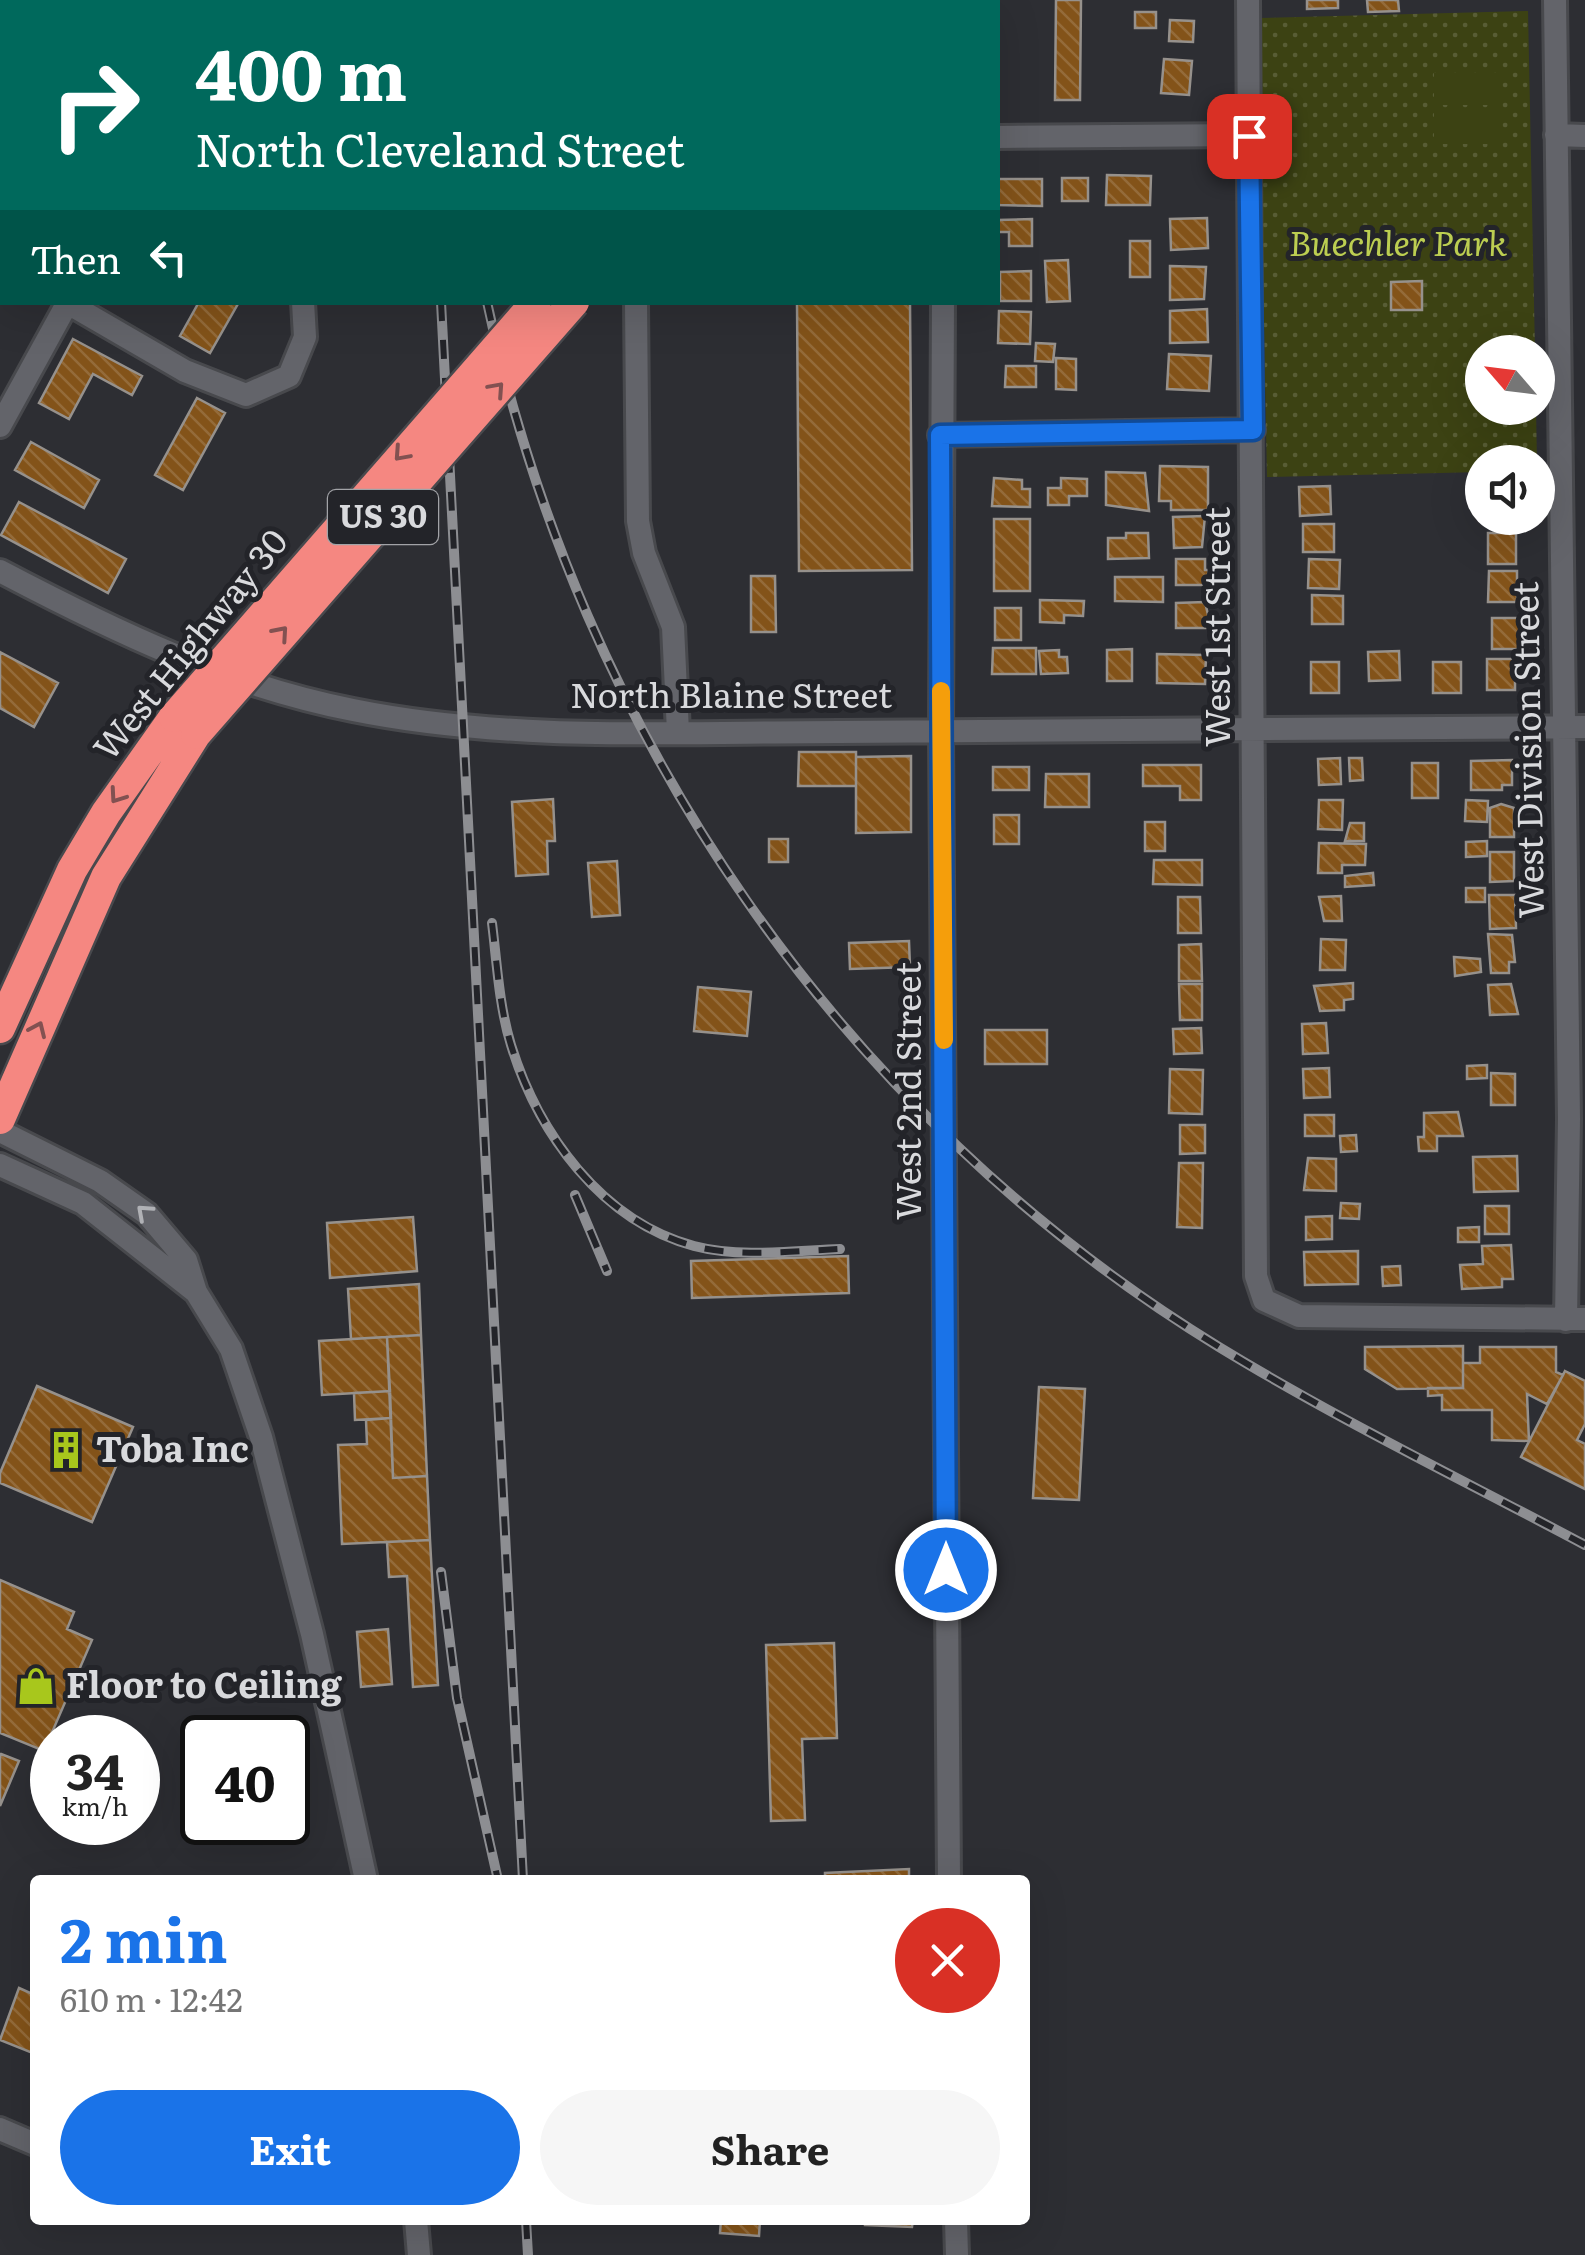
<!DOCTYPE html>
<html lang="en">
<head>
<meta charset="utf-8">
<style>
  body { margin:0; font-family:Literata,serif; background:#f6f6f6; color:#222; height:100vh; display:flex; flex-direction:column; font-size:38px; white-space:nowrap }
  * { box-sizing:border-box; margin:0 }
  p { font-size:32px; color:#767676 }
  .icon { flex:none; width:55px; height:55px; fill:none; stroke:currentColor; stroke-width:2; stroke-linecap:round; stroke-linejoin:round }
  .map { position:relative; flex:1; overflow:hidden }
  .sheet { position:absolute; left:30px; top:1875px; width:1000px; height:350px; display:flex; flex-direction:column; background:#fff; border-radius:10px; box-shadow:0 10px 40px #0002 }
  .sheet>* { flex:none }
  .top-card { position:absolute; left:0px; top:0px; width:1000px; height:305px; box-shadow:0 10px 40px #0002; background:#00695c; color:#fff; overflow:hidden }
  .needle { width:65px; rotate:298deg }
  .buttons { position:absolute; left:1465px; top:335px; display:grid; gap:20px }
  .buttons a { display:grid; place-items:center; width:90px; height:90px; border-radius:50%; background:#fff; box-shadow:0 10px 40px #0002; font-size:50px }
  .speed { position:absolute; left:30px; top:1715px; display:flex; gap:20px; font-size:50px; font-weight:700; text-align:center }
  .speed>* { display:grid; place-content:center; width:130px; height:130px; border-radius:50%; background:#fff; box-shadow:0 10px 40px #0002; line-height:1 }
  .speed small { font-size:25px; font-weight:400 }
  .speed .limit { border:5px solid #111; border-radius:15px; background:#fff; color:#111 }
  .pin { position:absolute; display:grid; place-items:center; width:85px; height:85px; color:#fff; margin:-42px; border-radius:20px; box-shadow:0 5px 15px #0006 }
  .me { position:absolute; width:110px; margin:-55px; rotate:0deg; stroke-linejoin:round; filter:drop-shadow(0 0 8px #0008) }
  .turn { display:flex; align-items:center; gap:35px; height:210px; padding:0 30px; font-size:45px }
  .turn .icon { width:130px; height:130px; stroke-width:2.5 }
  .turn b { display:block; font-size:70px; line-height:85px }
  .then { display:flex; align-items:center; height:95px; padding:0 30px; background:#0003; gap:20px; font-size:38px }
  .round { display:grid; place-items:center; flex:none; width:105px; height:105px; border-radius:52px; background:#f6f6f6 }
  .overview { display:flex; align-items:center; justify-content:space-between; height:170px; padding:0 30px }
  h1 { font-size:60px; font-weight:700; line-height:75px; color:#1a73e8 }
  .cta { display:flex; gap:20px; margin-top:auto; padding:20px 30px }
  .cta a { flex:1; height:115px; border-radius:60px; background:#1a73e8; color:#fff; font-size:40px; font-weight:700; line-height:115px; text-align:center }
  .cta a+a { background:#f6f6f6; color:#222 }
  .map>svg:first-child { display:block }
  .park { fill:url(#park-dots) }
  .garden { fill:#3c4213 }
  .building { fill:url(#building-back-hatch); stroke:#96918c; stroke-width:2.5 }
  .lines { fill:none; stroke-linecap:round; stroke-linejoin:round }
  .minor-casing { stroke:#48494d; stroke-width:28 }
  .highway-casing { stroke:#48494d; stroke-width:35 }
  .minor { stroke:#63646a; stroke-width:22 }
  .highway { stroke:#f58781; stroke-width:30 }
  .rail-casing { stroke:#8d8e92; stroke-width:10 }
  .rail { stroke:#232429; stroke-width:6; stroke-dasharray:19; stroke-linecap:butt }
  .highway-bridge-casing { stroke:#48494d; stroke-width:35; stroke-linecap:butt }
  .highway-bridge { stroke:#f58781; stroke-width:30 }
  .oneway { stroke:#825151 }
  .oneway2 { stroke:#b0b1b5 }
  .route-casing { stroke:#114b97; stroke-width:25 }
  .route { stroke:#1a73e8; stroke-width:18 }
  .slow { stroke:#f59e0b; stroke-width:18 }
  .labels { text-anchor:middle; stroke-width:10; stroke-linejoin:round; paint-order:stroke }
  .shield { fill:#232429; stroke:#a2a3a7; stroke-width:2.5 }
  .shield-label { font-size:32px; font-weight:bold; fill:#d9dadd }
  .park-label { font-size:35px; font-style:italic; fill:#bcce51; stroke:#232429 }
  .street-label { font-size:35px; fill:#d9dadd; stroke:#232429 }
  .poi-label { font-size:35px; font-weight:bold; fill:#d9dadd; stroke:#232429; text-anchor:start }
</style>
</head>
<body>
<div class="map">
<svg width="1585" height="2255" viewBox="0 0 1585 2255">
  <defs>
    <pattern id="park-dots" width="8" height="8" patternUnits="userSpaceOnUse" patternTransform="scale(2.5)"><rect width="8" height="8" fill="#3c4213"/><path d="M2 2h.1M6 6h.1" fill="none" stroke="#585d35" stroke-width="1.8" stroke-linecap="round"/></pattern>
    <pattern id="building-back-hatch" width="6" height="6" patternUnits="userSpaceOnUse" patternTransform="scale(2.5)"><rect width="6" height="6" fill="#835319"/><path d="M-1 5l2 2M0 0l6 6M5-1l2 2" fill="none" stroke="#946b3a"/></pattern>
  </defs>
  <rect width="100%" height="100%" fill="#2d2e33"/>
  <path class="park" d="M1528 11 1535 352H1482V408H1536L1537 462H1482V472L1267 477 1258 18Z"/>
  <path class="garden" d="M1434 73H1502V105H1434Z
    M1434 112H1502V144H1434Z"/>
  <path class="building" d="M1056 0H1081L1080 100H1055Z
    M1307 0H1338V8L1307 9Z
    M1367 0H1398L1399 11 1368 12Z
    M1135 12H1156V28H1135Z
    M1170 20 1194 21 1193 42 1169 41Z
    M1164 59 1192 61 1189 95 1161 93Z
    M1107 175 1151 176 1150 205H1106Z
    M1062 178H1088V201H1062Z
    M998 179H1042V206L998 205Z
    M1207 218 1208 248 1171 250 1170 219Z
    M1032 219V246H1009V232H998V220Z
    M1130 241H1150V277H1130Z
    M1068 260 1070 301 1047 302 1045 261Z
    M1170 266 1206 267 1204 299 1170 300Z
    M1031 271V301H1000V272Z
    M1422 281V310H1391V282Z
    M199 302H239L210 353 180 336Z
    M797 302H910L912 570 799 571Z
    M1207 309 1208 342 1170 343V311Z
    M999 311 1031 312 1030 344 998 343Z
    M73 339 142 376 132 395 93 374 69 419 39 403Z
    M1036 343 1055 344 1053 362 1035 361Z
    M1169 354 1211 356 1209 391 1167 389Z
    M1056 358 1076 359V390L1056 389Z
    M1006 366H1036V387H1005Z
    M197 398 225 413 183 490 155 475Z
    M31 442 99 480 84 508 15 470Z
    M1160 466 1208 467V510H1171V501H1159Z
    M1106 472 1145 473 1149 511 1106 505Z
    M994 478 1022 480V489H1030V507L992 506Z
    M1061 478 1087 479V496H1069V505H1048V488H1061Z
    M1330 486 1331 514 1300 516 1299 487Z
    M19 502 126 559 108 593 1 535Z
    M1205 516 1202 547 1174 548 1173 517Z
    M994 519H1030V591H994Z
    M1303 524H1334V552H1303Z
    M1126 533H1148L1149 558 1108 559V538H1126Z
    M1488 533H1516V564H1488Z
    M1176 559H1205V570H1209L1205 585H1176Z
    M1309 559 1340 560 1339 589 1308 588Z
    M1489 571H1517V602H1488Z
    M751 576H775L776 632H751Z
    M1115 577H1163V602L1115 601Z
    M1312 595 1343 596V624H1312Z
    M1040 600 1084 601 1083 616 1064 615V623L1040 622Z
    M1205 602 1209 619H1205V628H1176V603Z
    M995 608H1021V640H995Z
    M1492 618H1520V649H1492Z
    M993 648H1036V674H992Z
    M1132 649V681H1107V650Z
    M1059 650V657H1067L1068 673 1041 674 1039 651Z
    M1399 651 1400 680 1369 681 1368 652Z
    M0 652 58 683 34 727 0 708Z
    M1157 654 1206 655 1205 684 1157 683Z
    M1487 659H1515V690H1487Z
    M1311 662H1339V693H1311Z
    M1433 662H1461V693H1433Z
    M799 752H856V786H798Z
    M911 756V832L856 833V757Z
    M1340 758 1341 784 1319 785 1318 759Z
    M1349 758H1362L1363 780 1350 781Z
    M1512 760V785H1502V790H1471V761Z
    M1412 763H1438V798H1412Z
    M1143 765H1201V800H1180V786H1143Z
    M993 767H1029V790H993Z
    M1046 774H1089V807H1045Z
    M553 799 555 841H547L548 874 516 876 512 802Z
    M1319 800H1343L1342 830 1318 829Z
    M1466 800 1488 801 1487 822 1465 821Z
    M1501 804 1514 808V837H1490V808Z
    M994 815H1019V844H994Z
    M1145 822H1165V851H1145Z
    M1350 823H1364V841H1345Z
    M769 839H788V862H769Z
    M1487 841V856L1466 857V842Z
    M1319 843 1366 844 1365 865H1342V873H1318Z
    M1490 852H1514V881L1490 882Z
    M1154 860H1202V885L1153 884Z
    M617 861 620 915 592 917 588 863Z
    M1373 873 1374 885 1345 887V876Z
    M1466 888H1485V902H1466Z
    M1489 895H1515L1516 928 1490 929Z
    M1341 896 1342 921H1324L1319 897Z
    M1178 897H1200L1201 933H1178Z
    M1488 934 1512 935 1515 962H1509V973H1491Z
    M1321 939 1346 940 1345 970H1320Z
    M909 941 910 967 850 969 849 943Z
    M1201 944 1202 981H1179V945Z
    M1454 957 1480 959 1481 972 1455 976Z
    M1353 983V999L1344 1000V1010L1320 1011 1314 986Z
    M1179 984H1202V1020H1180Z
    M1511 984 1518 1014 1490 1015 1488 985Z
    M698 987 751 992 747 1036 694 1031Z
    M1326 1023 1328 1053 1303 1054 1302 1024Z
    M1201 1028 1202 1053 1174 1054 1173 1029Z
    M985 1030H1047V1064H985Z
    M1487 1065V1078L1467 1079V1066Z
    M1329 1068 1330 1097 1304 1098 1303 1069Z
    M1170 1069 1203 1070 1202 1114 1169 1113Z
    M1491 1073 1515 1074V1105H1491Z
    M1458 1112 1463 1136H1437V1151H1419L1418 1137H1424V1113Z
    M1305 1115H1334V1136H1305Z
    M1180 1125H1205V1153L1180 1154Z
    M1356 1135 1357 1151 1341 1152 1340 1136Z
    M1517 1156 1518 1191 1474 1192 1473 1157Z
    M1308 1158 1336 1159V1191L1304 1190Z
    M1179 1163H1203L1202 1228 1177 1227Z
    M1341 1203 1360 1204 1359 1219 1340 1218Z
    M1485 1206H1509V1234H1485Z
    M1332 1216V1239L1306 1240V1217Z
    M413 1217 417 1271 330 1278 327 1223Z
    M1479 1227V1242H1458V1228Z
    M1511 1245 1513 1279H1502V1287L1462 1289 1460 1265 1483 1264 1482 1246Z
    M1358 1251V1284L1305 1285 1304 1252Z
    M848 1256 849 1293 692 1298 691 1261Z
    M1400 1266 1401 1285 1383 1286 1382 1267Z
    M419 1284 421 1335 351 1339 348 1289Z
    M421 1335 427 1476 393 1478 387 1337Z
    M387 1337 390 1391 322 1395 319 1341Z
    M1463 1346V1388L1397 1389 1365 1369V1347Z
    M1480 1347H1556V1372L1563 1375 1547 1404 1527 1394 1529 1441 1492 1440V1410H1442V1395L1428 1396V1388H1463V1363H1480Z
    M1565 1371 1585 1381V1424L1577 1440 1585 1444V1489L1521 1457Z
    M37 1386 133 1427 92 1522 0 1483V1473Z
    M1039 1387 1085 1389 1079 1500 1033 1498Z
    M390 1391 391 1418 355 1420 354 1393Z
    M391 1418 393 1478 427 1476 430 1540 342 1544 338 1445 367 1444 366 1420Z
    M430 1540 438 1685 413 1687 407 1576 389 1577 387 1542Z
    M0 1580 74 1612 67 1629 92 1640 44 1751 0 1733Z
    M388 1629 392 1684 361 1687 357 1632Z
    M834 1643 837 1738 802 1739 805 1820 771 1821 766 1645Z
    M1 1754 19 1761 0 1806V1755Z
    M909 1869V1880H825V1873Z
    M19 1988 35 1995V2054L0 2040Z
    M721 2220H760L759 2236 720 2233Z
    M865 2220H913L912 2227 865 2225Z"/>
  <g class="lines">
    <g class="minor-casing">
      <path id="minor" d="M66 0 71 2
        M631 0V2
        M1248 0 1256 1276 1264 1300 1299 1316 1585 1319
        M1555 0 1569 1119 1566 1320
        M238 2 239 0
        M952 2V0
        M1556 135 1585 136
        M998 137 1249 135
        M0 267 2 268
        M66 302 185 371 246 395 289 376 305 337 303 302
        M636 302 638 521 644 553 673 627 678 732
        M943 302 941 732 949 1880
        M0 426 68 302
        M940 435 1253 430
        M0 571C114 631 226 685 353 710 511 742 679 732 839 732 1087 732 1336 731 1585 727
        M0 1131 100 1181 147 1214 186 1260 196 1292 231 1349 261 1437 312 1634 366 1880
        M0 1165 83 1203 196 1292
        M0 2129 35 2144
        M416 2220 419 2255
        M956 2220 957 2255"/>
    </g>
    <g class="highway-casing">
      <path id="highway" d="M801 2 803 0
        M837 2 839 0
        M0 1028 72 870 106 813 174 717
        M0 1119 106 877 196 734"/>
    </g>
    <use href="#minor" class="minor"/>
    <use href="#highway" class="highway"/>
    <g class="rail-casing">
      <path id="rail" d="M413 0V2
        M436 0V2
        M441 302 523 1880
        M487 302C580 734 840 1115 1219 1347 1337 1419 1463 1480 1585 1545
        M492 923C497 963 499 1006 511 1045 538 1133 601 1221 694 1246 740 1258 793 1251 840 1249
        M575 1195 607 1271
        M441 1572 457 1698 498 1880
        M526 2220 528 2255"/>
    </g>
    <use href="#rail" class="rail"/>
    <g class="highway-bridge-casing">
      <path id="highway-bridge" d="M174 717 536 302
        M196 734 574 302"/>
    </g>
    <use href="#highway-bridge" class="highway-bridge"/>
  </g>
  <defs><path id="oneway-chevron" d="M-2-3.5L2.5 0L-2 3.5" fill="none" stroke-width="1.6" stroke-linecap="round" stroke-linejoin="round" transform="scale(2.5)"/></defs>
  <g class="oneway">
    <use href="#oneway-chevron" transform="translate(497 389) rotate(-48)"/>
    <use href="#oneway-chevron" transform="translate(401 454) rotate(132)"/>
    <use href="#oneway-chevron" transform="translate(281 633) rotate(-49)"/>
    <use href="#oneway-chevron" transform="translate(117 796) rotate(125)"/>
    <use href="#oneway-chevron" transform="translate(38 1029) rotate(-66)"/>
  </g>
  <use class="oneway2" href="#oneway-chevron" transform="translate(144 1212) rotate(-138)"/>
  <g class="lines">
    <g class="route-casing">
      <path id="route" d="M946 1570 940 435 1253 430 1249 136"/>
    </g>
    <use href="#route" class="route"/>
    <path class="slow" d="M941 691 944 1040"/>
  </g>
  <defs>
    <g id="building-bare" transform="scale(3)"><path d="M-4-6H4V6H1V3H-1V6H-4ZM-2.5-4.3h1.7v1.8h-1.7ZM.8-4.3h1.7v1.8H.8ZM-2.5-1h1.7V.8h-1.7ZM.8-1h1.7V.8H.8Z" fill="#a8c71c" stroke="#232429" stroke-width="2.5" paint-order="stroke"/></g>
    <g id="shop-bare" transform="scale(3)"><path d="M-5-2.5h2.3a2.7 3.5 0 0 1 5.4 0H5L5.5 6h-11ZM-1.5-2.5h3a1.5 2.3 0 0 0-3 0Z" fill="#a8c71c" stroke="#232429" stroke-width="2.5" paint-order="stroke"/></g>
  </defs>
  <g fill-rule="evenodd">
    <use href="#building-bare" x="66" y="1450"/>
    <use href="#shop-bare" x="36" y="1686"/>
  </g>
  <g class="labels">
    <rect class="shield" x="328" y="490" width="110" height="54" rx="8"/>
    <g class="shield-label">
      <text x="383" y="528">US 30</text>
    </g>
    <g class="park-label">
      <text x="1398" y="256">Buechler Park</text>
    </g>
    <g class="street-label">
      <text transform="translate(1218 627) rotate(-90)" y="12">West 1st Street</text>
      <text transform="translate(191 645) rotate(-51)" y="12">West Highway 30</text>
      <text x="731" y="708">North Blaine Street</text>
      <text transform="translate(1529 750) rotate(-91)" y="12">West Division Street</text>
      <text transform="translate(909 1091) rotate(-90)" y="12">West 2nd Street</text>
    </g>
    <g class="poi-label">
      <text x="96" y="1462">Toba Inc</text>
      <text x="66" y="1698">Floor to Ceiling</text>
    </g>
  </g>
</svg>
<div class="buttons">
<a><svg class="needle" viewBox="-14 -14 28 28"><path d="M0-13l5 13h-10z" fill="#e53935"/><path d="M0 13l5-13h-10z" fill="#767676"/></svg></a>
<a><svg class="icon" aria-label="sound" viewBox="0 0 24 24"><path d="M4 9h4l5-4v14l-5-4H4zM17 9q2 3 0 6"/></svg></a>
</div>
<div class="speed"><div>34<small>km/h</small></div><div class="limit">40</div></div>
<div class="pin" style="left:1249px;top:136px;background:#d93025"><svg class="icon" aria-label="arrive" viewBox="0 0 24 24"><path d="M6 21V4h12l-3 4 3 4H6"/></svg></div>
<svg class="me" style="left:946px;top:1570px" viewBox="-20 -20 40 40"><circle r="17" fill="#1a73e8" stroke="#fff" stroke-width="3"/><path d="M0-11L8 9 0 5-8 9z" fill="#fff"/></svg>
<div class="top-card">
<div class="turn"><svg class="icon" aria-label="right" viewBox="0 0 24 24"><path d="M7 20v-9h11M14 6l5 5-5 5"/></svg><div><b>400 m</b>North Cleveland Street</div></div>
<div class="then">Then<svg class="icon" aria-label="left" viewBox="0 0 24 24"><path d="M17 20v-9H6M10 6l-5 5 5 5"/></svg></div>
</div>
<section class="sheet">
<div class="overview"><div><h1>2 min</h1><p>610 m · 12:42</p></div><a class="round" style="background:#d93025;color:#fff"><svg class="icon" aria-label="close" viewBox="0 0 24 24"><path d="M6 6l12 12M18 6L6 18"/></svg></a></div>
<div class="cta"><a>Exit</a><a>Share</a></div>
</section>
</div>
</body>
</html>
